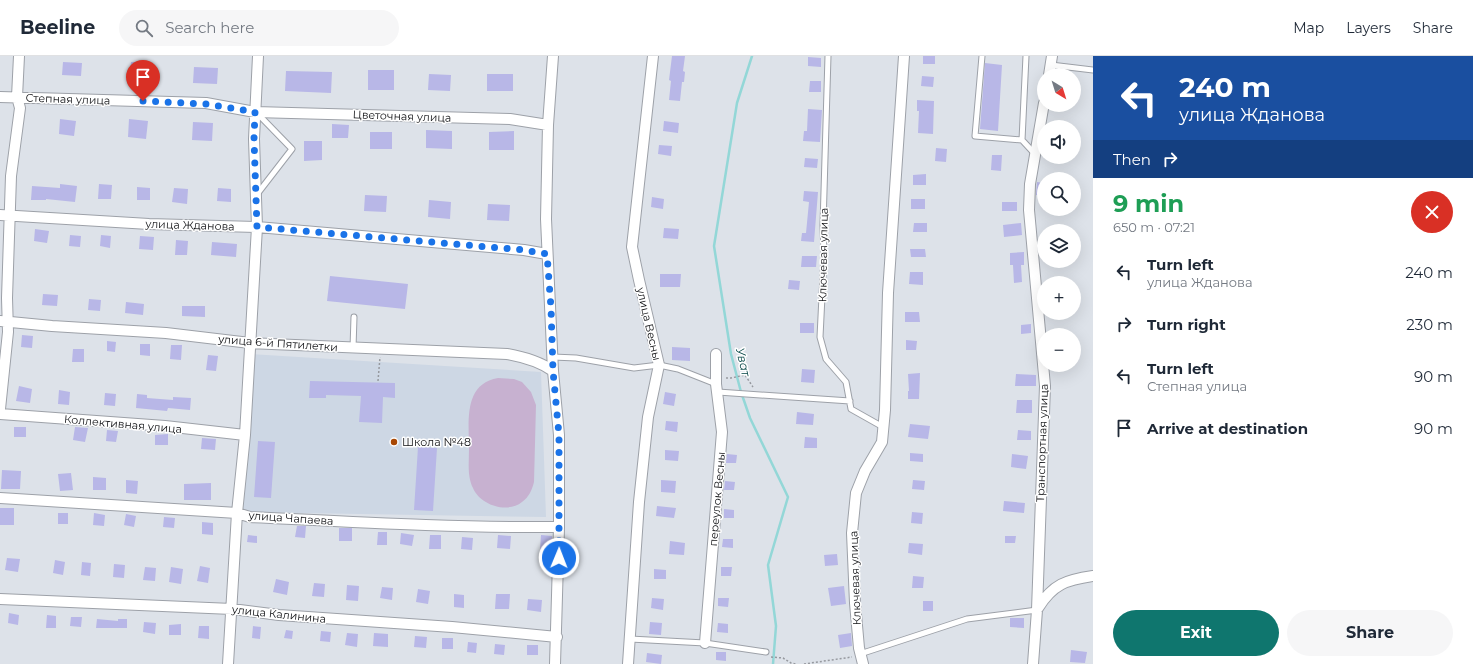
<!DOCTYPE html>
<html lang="en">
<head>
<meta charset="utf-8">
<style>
  body { margin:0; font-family:Montserrat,sans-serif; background:#f6f6f7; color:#1f2937; height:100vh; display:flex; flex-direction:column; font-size:15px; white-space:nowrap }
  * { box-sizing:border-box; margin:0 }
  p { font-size:13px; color:#747a83 }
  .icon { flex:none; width:22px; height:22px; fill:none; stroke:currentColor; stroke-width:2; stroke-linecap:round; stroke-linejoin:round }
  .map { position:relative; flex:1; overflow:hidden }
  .panel { display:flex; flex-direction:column; background:#fff; width:380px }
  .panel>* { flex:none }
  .top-card { background:#1a4fa0; color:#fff; overflow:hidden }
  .needle { width:26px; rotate:142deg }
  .buttons { position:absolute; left:1037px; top:12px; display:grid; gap:8px }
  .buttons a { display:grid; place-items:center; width:44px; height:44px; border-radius:50%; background:#fff; box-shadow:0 4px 16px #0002; font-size:20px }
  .pin { position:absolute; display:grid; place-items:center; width:34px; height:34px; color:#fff; margin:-41px -17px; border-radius:50% 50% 50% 0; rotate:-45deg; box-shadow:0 0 4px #0007 }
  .pin .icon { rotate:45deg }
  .me { position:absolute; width:44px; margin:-22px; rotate:1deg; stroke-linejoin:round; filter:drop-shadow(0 0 3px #0008) }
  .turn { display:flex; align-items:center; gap:14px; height:84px; padding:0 20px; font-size:18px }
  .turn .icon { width:52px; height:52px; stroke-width:2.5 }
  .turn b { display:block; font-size:28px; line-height:34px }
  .then { display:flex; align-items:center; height:38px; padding:0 20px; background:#0003; gap:8px; font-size:15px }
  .round { display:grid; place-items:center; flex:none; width:42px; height:42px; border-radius:21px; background:#f6f6f7 }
  .overview { display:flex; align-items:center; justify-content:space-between; height:68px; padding:0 20px }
  h1 { font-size:24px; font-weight:700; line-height:30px; color:#1e9e55 }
  .cta { display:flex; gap:8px; margin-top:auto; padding:8px 20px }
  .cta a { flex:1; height:46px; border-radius:24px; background:#0f766e; color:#fff; font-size:16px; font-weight:700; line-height:46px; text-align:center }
  .cta a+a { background:#f6f6f7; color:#1f2937 }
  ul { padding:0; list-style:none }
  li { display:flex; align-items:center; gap:12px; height:52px; padding:0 20px }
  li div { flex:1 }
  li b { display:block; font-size:15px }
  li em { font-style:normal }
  header { display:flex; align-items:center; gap:24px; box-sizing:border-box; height:56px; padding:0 20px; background:#fff; border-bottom:1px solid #e0e1e3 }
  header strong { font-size:19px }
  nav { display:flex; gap:22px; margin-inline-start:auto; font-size:14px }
  .search { width:280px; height:36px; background:#f6f6f7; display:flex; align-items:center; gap:10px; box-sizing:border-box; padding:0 14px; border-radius:22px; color:#747a83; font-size:15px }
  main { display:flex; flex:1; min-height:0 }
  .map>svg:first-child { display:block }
  .built { fill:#cdd7e4 }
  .green { fill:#c7b1d0 }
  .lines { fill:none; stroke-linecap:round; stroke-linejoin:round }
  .stream { stroke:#93d7d7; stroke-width:2.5 }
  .building { fill:#b8b7e7 }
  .service-casing { stroke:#9da1a8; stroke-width:7 }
  .minor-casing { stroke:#9da1a8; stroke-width:12 }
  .path { stroke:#96999f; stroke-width:1.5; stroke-dasharray:2 2; stroke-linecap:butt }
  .service { stroke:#fff; stroke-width:5 }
  .minor { stroke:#fff; stroke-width:10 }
  .route { stroke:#1a73e8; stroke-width:7; stroke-dasharray:0 12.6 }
  .poi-dot { fill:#a84703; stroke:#fff; stroke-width:1.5 }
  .labels { text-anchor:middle; stroke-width:3; stroke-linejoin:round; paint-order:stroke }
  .street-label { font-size:11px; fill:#0f1013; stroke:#fff }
  .poi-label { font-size:11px; fill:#0f1013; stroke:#fff; text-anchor:start }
  .water-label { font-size:12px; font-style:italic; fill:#004242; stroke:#fff }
</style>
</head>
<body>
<header>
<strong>Beeline</strong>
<div class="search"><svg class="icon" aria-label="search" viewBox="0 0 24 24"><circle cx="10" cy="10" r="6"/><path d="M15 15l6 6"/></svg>Search here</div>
<nav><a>Map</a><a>Layers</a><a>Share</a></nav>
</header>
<main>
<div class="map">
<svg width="1093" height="608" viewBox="0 0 1093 608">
  <rect width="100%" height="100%" fill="#dde2e9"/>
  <path class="built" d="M250 298 541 316 546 461 240 456Z"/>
  <path class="green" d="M498 322 514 323 522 326 531 336 536 349 534 426C532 434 529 441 522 446 507 458 480 449 473 432 467 420 469 406 469 393 469 366 463 328 498 322Z"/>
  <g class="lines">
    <path class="stream" d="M752 0 737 47 714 190 731 298 741 336 750 362 788 441 768 509 776 570 773 608"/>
  </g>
  <path class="building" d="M672 0H685L683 15 685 16 684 26H682L680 45 669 44 671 25 669 24Z
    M923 0H935V8H923Z
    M808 1 821 2V11L808 10Z
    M63 6 82 7 81 20 62 19Z
    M131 6 150 7 149 23 130 22Z
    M985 7 1002 9 998 75 980 73Z
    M194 11 218 12 217 28 193 27Z
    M368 14H394V34H368Z
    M286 15 332 16 331 37 285 35Z
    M429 18 451 19 450 35 428 34Z
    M487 18H513V35H487Z
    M922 20 934 21 933 31 921 30Z
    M810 25H821V36H809Z
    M917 44 934 45 933 78 918 77 919 55H917Z
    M808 53 822 54 820 86 803 85 804 75H807Z
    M60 63 76 65 74 80 59 78Z
    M129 63 148 65 146 83 128 81Z
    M664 65 679 67 678 77 663 75Z
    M193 66 213 67 212 85 192 84Z
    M332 68 349 69 348 82H332Z
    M426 74 452 75V93L426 92Z
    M514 75V94H489V76Z
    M370 76H392V93H370Z
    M304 85H322V104L304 105Z
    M659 89 672 90 671 100 658 98Z
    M936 92 947 93 946 106 935 105Z
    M992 99H1002L1001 115 991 114Z
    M805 102 818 103 817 112 804 111Z
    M926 118V129H913V119Z
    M1037 126 1044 127V140L1036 139Z
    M60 128 77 130 75 146 46 143V144H31L32 130 60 132Z
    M99 128 112 129 111 143H98Z
    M137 131 150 132V144H137Z
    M174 132 188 133 187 148 172 146Z
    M218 132 231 133V146L217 145Z
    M804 135 818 136 814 186 801 185 802 177H806L809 146 803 145Z
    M365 139 387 140 386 156 364 155Z
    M652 141 664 143 663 153 651 151Z
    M911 143H925V153H911Z
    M429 144 451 146 450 163 428 161Z
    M1002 146H1017V155H1002Z
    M488 148 510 149 509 165 487 164Z
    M914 167H927V176H913Z
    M1021 167 1022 179 1004 181 1003 169Z
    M664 172 679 173 678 183 663 182Z
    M35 173 49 175 47 187 34 185Z
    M70 179 81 180 80 191 69 190Z
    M101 179 111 180 110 192 100 190Z
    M140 180 154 181 153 194 139 193Z
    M176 184 188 185 187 199H175Z
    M212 186 237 188 236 201 211 199Z
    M910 193H925L926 201H911Z
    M1024 196V209H1021L1022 226 1014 227 1013 209H1010V197Z
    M802 200H817L816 211H801Z
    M910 216H923V229L909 228Z
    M660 218H681L680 231H660Z
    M330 220 408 228 405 253 327 245Z
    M789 224 800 225 799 234 788 233Z
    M43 238 58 239 57 250 42 249Z
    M89 243 101 244 100 255 88 254Z
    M126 246 144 248 143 259 125 257Z
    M182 250H205V261L182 260Z
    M905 256H919L920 266H905Z
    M800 267H814V277H800Z
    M1031 268V277L1021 278V269Z
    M22 279 33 280 32 292 21 291Z
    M906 284 917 285 916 294H906Z
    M107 285 116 286 115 296 107 295Z
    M140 288H150V300L140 299Z
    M171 289H182L181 304 170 303Z
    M672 291 690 292V305L672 304Z
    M73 293H84V306H72Z
    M208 299 218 300 216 315 206 314Z
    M802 313 815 314 814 327 801 326Z
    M920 317 919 343H908V335H909L908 318Z
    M1016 318 1036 319V330H1015Z
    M310 325 395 327V342L383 341 382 367 359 366 361 340 326 339V342H309Z
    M19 330 32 333 30 347 16 345Z
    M59 334 70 336 69 349 58 348Z
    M665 336 676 338 674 350 663 348Z
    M105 337 116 338 115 350 104 349Z
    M137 338 147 339V342L173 344V341L191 342 190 354 168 352 167 355 136 352Z
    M1017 344H1032V357H1016Z
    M797 356 814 358 813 369 796 368Z
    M666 365 678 366 677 376 665 374Z
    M910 368 930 370 928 383 908 381Z
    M14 371H26V381H14Z
    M75 371 88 372 85 386 73 384Z
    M107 374 118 375 116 386 106 385Z
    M1018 374 1031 375V384H1017Z
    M168 378V389H155V379Z
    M805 381 817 382V392H804Z
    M202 382 216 383 215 394 201 393Z
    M258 385 275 386 271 442 254 441Z
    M418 391 437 392 433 455 414 454Z
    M665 394 679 395 678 405 665 404Z
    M910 397 923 398V406L910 405Z
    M727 398 737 399 736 407H726Z
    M1012 398 1028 400 1026 413 1011 411Z
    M2 414 21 415 20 433H1Z
    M71 417 73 434 60 435 58 418Z
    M93 421 106 422V434H93Z
    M126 424 138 425 137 438 126 437Z
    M661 424 676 425 675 437 661 436Z
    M913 424 925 425 924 434 912 433Z
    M725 425 735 426 734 434H724Z
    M211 427V444H184V428Z
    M1004 445 1025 447 1024 457 1003 455Z
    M657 450 676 452 674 462 656 460Z
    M0 452H14V469H0Z
    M724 453 734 454V462H724Z
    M912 456 923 457 922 468 911 467Z
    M58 457H68V468H58Z
    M94 457 105 459 104 470 93 469Z
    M126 458 136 460 134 471 124 469Z
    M164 461 175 462 174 472 163 471Z
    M202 466 213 467V479L202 478Z
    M297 470H306L305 482 295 481Z
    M339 472H352V485H339Z
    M378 476H387V489H377Z
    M401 477 414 479 412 490 400 488Z
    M248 479 257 480V487L247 486Z
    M430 479H441V493H429Z
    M498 479 511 480 510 493 497 492Z
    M541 479 552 480V494H540Z
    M1005 480H1016L1015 487H1005Z
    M462 481 473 482 472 494 461 493Z
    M723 483H733V492L722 491Z
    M670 485 685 487 684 499 669 498Z
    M909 487 923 488 922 499 908 497Z
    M837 498 838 509 825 510 824 499Z
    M7 502 20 503 18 516 5 514Z
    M55 504 65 506 63 519 53 517Z
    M82 506 91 507 90 520 81 519Z
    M114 508 125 509 124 522 113 521Z
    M200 510 210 512 208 527 197 525Z
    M145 511 156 512 155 525 143 524Z
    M171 511 183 513 181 528 169 526Z
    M721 511H732L731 520H721Z
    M654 513 666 514V523H654Z
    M913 520 924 521 923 532H912Z
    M276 523 289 526 287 539 273 536Z
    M314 527 325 528 324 541 312 540Z
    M347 529 359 530 358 545 346 544Z
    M844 530 846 548 831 550 828 532Z
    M382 531 393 532 392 544 380 542Z
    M418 533 430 535 428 548 416 546Z
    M454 538 464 539V552L454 551Z
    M496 538H510L509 553H495Z
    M652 542 664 543 663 554 651 552Z
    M718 542H729L728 551 718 550Z
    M528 543 542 544 541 556 527 554Z
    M923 545H933V555H923Z
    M9 557 19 559 18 569 8 567Z
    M47 559 56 560V572H46Z
    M71 561H82L81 571 70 570Z
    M1010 562H1024V572L1010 571Z
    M97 563 118 565V563H127V572H96Z
    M144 566 156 567 155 578 143 576Z
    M650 566 662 567 661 579 649 578Z
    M718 567 728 568V577L717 576Z
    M181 568V579H169V569Z
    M199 570H209V583L198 582Z
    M253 570 261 571 260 583 252 582Z
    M286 574 293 575 292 583 284 582Z
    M321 575 331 576 330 586 320 585Z
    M347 577 358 578 357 591 345 589Z
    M374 577 388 578V591L373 590Z
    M851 577 852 590 840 592 838 579Z
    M415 580 427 581 426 592 414 591Z
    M442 582H453V593H442Z
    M468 586 477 587 476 597 467 596Z
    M495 588 505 589 504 599 494 598Z
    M527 589H538V599H527Z
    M1071 594 1087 596 1085 607 1070 606Z
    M716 596H726V605L716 604Z
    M647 597 662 599 661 608 646 606Z"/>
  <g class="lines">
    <g class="service-casing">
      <path id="service" d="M828 0 823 169 824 199 820 281 826 303 846 326 851 353 883 371
        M982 0 975 80 1022 84
        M1026 0 1022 84 1035 98
        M1051 9 1093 14
        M256 56 292 93 258 137
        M353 292 354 261
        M553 301 576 302 634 312 659 309 678 313 716 328
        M718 336 850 345
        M630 583 705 587 766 596
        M860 598 967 563 1037 554"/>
    </g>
    <g class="minor-casing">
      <path id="minor" d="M553 0 548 69 546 163 553 315 559 379V471L555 608
        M1049 19 1052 0
        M0 41 206 47 255 56 510 63 548 69
        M0 159 149 168 257 171 524 194 547 198
        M0 265 52 270 166 277 250 287 507 298C524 301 539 305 553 315
        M0 353 8 276 7 242 11 120 20 52 17 41 19 0
        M0 358 165 370 245 379
        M0 442 237 457 250 461C354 466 456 472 559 471
        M0 543 232 553 279 559 452 571 557 581
        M1038 552C1053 528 1066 524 1093 520
        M705 587 722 376 716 328V298
        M228 608 237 457 245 379 257 171 254 83 258 0
        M628 608 639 446 648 361 659 309 639 224 632 191 653 0
        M863 608 859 592 855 547 852 477 856 437 865 415 882 386 885 354 888 237 904 0
        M1033 608 1037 554 1045 330 1029 154 1030 128 1044 47"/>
    </g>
    <path class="path" d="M726 322H731L745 319 753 331
      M378 325 380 301
      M771 601 783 602 791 607 796 608
      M804 608 852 601"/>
    <use href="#service" class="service"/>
    <use href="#minor" class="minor"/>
  </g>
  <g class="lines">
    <path class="route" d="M143 45 206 48 255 56 254 83 257 171 524 194 547 198 551 252 553 315 559 379V502"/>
  </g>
  <circle class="poi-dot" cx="394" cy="386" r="4"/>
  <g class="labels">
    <g class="street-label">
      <text transform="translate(68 43) rotate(2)" y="4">Степная улица</text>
      <text transform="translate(402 60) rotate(2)" y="4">Цветочная улица</text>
      <text transform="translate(190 169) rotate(2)" y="4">улица Жданова</text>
      <text transform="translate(823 199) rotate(-89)" y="4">Ключевая улица</text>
      <text transform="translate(649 268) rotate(77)" y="4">улица Весны</text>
      <text transform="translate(278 287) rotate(4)" y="4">улица 6-й Пятилетки</text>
      <text transform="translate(123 368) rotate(5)" y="4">Коллективная улица</text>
      <text transform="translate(1042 387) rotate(-88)" y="4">Транспортная улица</text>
      <text transform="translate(717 443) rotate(-85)" y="4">переулок Весны</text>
      <text transform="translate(291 462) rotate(4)" y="4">улица Чапаева</text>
      <text transform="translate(855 522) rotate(-92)" y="4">Ключевая улица</text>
      <text transform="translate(279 558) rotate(6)" y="4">улица Калинина</text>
    </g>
    <g class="poi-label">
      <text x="402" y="390">Школа №48</text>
    </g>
    <g class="water-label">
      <text transform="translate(743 306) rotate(77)" y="4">Уват</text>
    </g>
  </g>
</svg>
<div class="buttons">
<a><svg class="needle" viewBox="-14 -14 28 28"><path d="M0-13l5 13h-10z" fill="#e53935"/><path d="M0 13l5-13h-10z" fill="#747a83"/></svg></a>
<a><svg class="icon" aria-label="sound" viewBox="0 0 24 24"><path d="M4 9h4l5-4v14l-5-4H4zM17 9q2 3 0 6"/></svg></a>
<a><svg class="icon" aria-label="search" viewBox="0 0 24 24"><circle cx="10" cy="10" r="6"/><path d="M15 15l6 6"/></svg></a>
<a><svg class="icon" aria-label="layers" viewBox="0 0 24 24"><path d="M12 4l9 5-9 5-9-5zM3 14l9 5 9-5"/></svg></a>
<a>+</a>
<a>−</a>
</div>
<div class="pin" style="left:143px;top:45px;background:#d93025"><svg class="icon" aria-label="arrive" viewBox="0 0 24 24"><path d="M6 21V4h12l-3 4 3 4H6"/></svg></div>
<svg class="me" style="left:559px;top:502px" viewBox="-20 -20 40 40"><circle r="17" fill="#1a73e8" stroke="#fff" stroke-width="3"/><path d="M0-11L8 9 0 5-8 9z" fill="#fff"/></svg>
</div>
<section class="panel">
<div class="top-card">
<div class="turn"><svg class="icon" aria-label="left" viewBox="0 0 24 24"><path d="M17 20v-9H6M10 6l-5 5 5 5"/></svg><div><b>240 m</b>улица Жданова</div></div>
<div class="then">Then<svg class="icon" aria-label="right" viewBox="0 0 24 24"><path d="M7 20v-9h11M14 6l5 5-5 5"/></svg></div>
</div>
<div class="overview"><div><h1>9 min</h1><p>650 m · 07:21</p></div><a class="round" style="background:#d93025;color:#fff"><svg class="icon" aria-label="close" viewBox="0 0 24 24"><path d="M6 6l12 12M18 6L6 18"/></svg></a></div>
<ul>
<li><svg class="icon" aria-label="left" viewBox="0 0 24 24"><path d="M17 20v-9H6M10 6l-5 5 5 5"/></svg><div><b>Turn left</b><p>улица Жданова</p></div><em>240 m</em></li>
<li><svg class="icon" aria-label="right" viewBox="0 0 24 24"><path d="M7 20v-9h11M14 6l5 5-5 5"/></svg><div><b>Turn right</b></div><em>230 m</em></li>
<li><svg class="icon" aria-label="left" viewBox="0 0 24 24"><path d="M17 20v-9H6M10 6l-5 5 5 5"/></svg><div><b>Turn left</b><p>Степная улица</p></div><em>90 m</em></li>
<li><svg class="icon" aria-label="arrive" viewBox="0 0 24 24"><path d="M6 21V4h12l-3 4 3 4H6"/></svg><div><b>Arrive at destination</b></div><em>90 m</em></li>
</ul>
<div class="cta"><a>Exit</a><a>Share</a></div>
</section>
</main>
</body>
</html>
